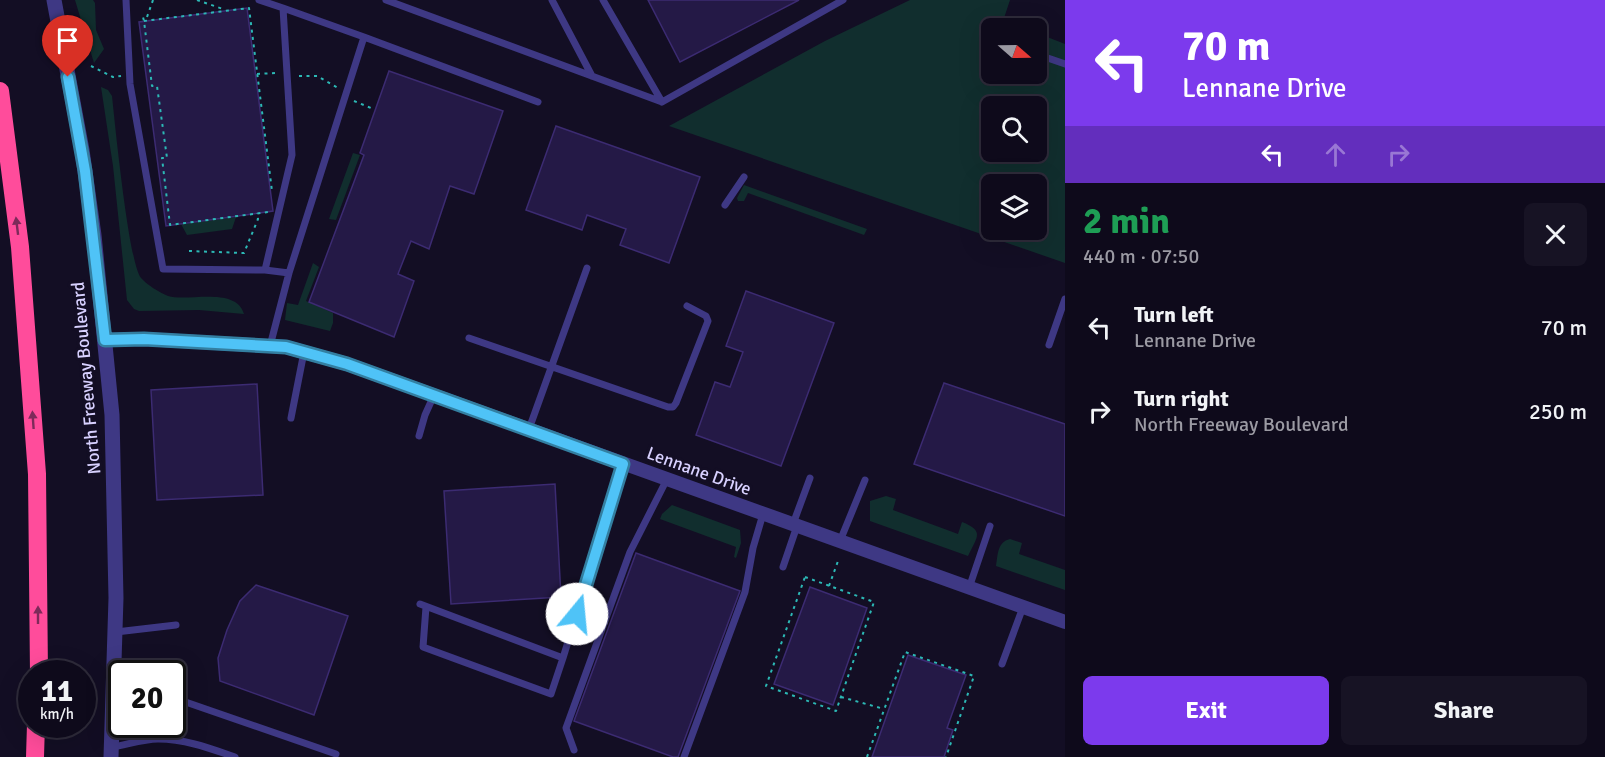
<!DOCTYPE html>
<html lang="en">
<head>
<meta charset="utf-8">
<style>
  body { margin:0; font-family:Signika,sans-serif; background:#171324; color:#f1f3f6; height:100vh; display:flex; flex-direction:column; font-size:22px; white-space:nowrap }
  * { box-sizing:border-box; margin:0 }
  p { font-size:20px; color:#9b9aa3 }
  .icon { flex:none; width:33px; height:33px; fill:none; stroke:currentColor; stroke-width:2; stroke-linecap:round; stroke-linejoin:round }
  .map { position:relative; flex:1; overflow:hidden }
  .drawer { display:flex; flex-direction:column; background:#0e0a1b; width:540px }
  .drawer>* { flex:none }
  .guide { background:#7c3aed; color:#fff; overflow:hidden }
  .needle { width:39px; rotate:110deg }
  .buttons { position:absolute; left:981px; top:18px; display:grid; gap:12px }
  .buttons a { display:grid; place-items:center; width:66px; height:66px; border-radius:9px; background:#0e0a1b; box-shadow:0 6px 24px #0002,0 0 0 2px #2e2b3a; font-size:30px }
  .speed { position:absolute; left:18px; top:660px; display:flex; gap:12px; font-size:30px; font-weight:700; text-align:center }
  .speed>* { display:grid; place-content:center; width:78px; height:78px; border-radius:50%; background:#0e0a1b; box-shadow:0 6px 24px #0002,0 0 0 2px #2e2b3a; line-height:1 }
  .speed small { font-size:15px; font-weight:400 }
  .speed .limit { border:3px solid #111; border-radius:9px; background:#fff; color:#111 }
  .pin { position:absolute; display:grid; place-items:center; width:51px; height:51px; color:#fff; margin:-62px -26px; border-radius:50% 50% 50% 0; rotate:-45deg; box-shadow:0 0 6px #0007 }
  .pin .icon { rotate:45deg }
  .me { position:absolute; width:66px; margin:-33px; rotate:17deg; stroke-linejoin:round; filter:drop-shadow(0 0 4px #0008) }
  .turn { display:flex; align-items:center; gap:21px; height:126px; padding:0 18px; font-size:27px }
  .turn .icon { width:78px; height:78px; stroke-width:2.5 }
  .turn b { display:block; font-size:42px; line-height:51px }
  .lanes { display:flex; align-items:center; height:57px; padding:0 18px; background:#0003; justify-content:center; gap:30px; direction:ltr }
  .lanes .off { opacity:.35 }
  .round { display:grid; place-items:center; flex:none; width:63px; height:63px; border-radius:9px; background:#171324 }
  .headline { display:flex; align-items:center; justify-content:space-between; height:102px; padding:0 18px }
  h1 { font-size:36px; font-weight:700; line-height:45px; color:#1e9e55 }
  .cta { display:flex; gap:12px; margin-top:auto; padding:12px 18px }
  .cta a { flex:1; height:69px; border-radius:9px; background:#7c3aed; color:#fff; font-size:24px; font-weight:700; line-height:69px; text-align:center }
  .cta a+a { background:#171324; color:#f1f3f6 }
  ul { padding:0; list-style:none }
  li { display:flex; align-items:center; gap:18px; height:84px; padding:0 18px }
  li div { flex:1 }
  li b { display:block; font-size:22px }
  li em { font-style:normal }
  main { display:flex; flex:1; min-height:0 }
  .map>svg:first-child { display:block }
  .green { fill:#112e2e; fill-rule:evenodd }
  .building { fill:#241946; stroke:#3c2b72; stroke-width:1.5 }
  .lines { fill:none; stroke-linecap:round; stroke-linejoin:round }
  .path { stroke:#2cb8b5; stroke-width:2; stroke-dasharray:3 4.5; stroke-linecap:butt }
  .service { stroke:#3e3884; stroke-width:7 }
  .minor { stroke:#3e3884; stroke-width:14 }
  .tertiary { stroke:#3e3884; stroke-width:15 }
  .motorway { stroke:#ff4c9b; stroke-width:18 }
  .oneway { fill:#7d2a5a }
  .route-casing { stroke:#337fa1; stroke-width:15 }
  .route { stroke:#4fc3f7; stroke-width:10 }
  .labels { text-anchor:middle; stroke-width:6; stroke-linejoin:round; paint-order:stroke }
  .street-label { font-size:18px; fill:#d8d1ff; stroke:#130e24 }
</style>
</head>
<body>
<main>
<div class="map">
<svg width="1065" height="757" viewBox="0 0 1065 757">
  <rect width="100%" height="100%" fill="#130e24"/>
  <path class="green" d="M75 0H93L95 3 96 30 104 49 94 63Z
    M910 0H1010L1003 21 1023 28H992V74H1036L1037 33 1065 44V263L669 126 825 41ZM992 106H1036V152H992ZM992 184H1036V230H992Z
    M101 87 108 90 112 96C115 124 129 264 141 278 146 284 160 293 168 296 188 302 236 286 244 314L199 310 139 311 134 309 127 300 113 166Z
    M353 153 360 155 336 220 329 219Z
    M744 185 867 229 864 235 748 193 744 201H738L737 198Z
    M236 217 232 229 187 235 181 224Z
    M313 263 319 267 306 301 333 313V323L330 331 285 320 287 303 298 305Z
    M886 496 896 499 893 510 958 534 962 522C985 531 977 537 968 556L870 521V501Z
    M672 505 740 530 741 543 736 558 734 557 736 547 660 519 662 514Z
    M1010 539 1022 543 1019 554 1065 570V590L996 566C998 555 997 542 1010 539Z"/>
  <path class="building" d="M648 0H799L680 62Z
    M247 8 273 211 166 226 139 22Z
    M389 71 503 111 474 194 450 186 429 249 411 241 398 274 414 281 394 337 309 302 364 155 360 153Z
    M556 126 700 177 669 263 620 245 626 229 587 215 582 230 526 210Z
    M746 291 834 323 781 466 696 435 715 382 730 387 743 352 726 346Z
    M944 383 1065 424V516L914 464Z
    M257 384 263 495 157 500 151 390Z
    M555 484 561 597 451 604 444 491Z
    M636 553 740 591 678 757H673L574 721Z
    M256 585 348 616 314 715 220 681 218 658 227 630 240 601Z
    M810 587 867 608 833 705 774 684Z
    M908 655 966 675 947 728 953 730 944 757H872Z"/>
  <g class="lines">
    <path class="path" d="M153 0 147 17H143L144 21 152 86H157L167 158H162L170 225 268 212
      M197 0 223 9
      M144 21 249 8 272 191
      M91 66 113 77 121 76
      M257 74 275 73
      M299 76H317L338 88
      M354 101 371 108
      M189 251 244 253 258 219 257 213
      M805 577 874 602 836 711 766 686Z
      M829 586 838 561
      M841 697 884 709
      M867 757 905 652 974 676 946 757"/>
    <path class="service" d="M126 0 130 84 163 269 265 270 292 155 283 8 259 0
      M386 0 662 102 843 0
      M552 0 592 76
      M603 0 662 102
      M364 37 538 102
      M1036 54 1065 64
      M725 205 744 177
      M265 270 289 273 364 37 283 8
      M469 338 668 407H673L676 403 708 321 706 316 687 306
      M1049 345 1065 299
      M270 346 289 273
      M291 418 304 352
      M529 429 587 268
      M419 436 425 415 434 395
      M793 524 810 478
      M840 541 865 480
      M783 567 797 526
      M969 588 990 526
      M420 604 563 658 623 463
      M426 607 423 647 551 694 563 658
      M116 632 176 625
      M1002 664 1023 607
      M174 698 336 754
      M112 747C126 745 143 739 158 739 185 739 209 748 235 757
      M574 750 566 728 630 552 667 479
      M684 757 745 592 753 548 763 514"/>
    <path class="minor" d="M105 340 144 339 286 347 347 364 1065 622"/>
    <path class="tertiary" d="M54 0 82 150 94 235 112 415 116 598 111 757"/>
    <path class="motorway" d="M0 91 20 247 37 474 39 674
      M35 757 36 724"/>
  </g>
  <defs><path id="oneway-solid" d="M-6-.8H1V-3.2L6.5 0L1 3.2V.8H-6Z" transform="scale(1.5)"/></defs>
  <g class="oneway">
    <use href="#oneway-solid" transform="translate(17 226) rotate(-97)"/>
    <use href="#oneway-solid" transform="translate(33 420) rotate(-94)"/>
    <use href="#oneway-solid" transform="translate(38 615) rotate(-90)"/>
  </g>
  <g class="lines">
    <g class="route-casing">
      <path id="route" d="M68 77 85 171 105 340 144 339 286 347 347 364 623 464 577 614"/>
    </g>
    <use href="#route" class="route"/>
  </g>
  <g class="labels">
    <g class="street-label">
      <text transform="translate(86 378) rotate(-95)" y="6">North Freeway Boulevard</text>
      <text transform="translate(699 471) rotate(20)" y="6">Lennane Drive</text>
    </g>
  </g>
</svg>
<div class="buttons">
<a><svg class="needle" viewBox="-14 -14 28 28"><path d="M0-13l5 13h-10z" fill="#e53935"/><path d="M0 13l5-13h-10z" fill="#9b9aa3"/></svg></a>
<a><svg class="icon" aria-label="search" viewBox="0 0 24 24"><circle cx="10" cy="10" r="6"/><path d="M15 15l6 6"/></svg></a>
<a><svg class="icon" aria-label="layers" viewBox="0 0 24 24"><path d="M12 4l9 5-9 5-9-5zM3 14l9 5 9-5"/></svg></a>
</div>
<div class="speed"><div>11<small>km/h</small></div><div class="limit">20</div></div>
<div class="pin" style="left:68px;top:77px;background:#d93025"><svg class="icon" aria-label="arrive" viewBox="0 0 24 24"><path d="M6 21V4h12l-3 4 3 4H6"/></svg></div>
<svg class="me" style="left:577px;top:614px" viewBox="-20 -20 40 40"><circle r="19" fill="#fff"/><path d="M0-13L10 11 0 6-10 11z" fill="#4fc3f7"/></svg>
</div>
<section class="drawer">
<div class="guide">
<div class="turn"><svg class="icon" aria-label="left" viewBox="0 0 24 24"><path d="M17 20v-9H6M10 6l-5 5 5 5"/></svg><div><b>70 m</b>Lennane Drive</div></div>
<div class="lanes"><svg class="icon" aria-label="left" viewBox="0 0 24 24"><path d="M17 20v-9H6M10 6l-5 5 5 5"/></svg><svg class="icon off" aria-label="ahead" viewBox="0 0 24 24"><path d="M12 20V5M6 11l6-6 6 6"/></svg><svg class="icon off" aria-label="right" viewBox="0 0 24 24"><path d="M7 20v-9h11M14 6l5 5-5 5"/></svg></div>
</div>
<div class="headline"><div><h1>2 min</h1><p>440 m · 07:50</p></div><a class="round"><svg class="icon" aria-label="close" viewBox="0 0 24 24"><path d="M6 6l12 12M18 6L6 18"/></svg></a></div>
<ul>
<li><svg class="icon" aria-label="left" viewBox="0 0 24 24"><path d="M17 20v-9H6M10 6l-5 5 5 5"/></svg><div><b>Turn left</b><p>Lennane Drive</p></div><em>70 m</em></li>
<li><svg class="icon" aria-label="right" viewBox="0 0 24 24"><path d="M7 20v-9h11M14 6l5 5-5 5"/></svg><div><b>Turn right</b><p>North Freeway Boulevard</p></div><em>250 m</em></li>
</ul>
<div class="cta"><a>Exit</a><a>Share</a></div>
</section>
</main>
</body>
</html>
